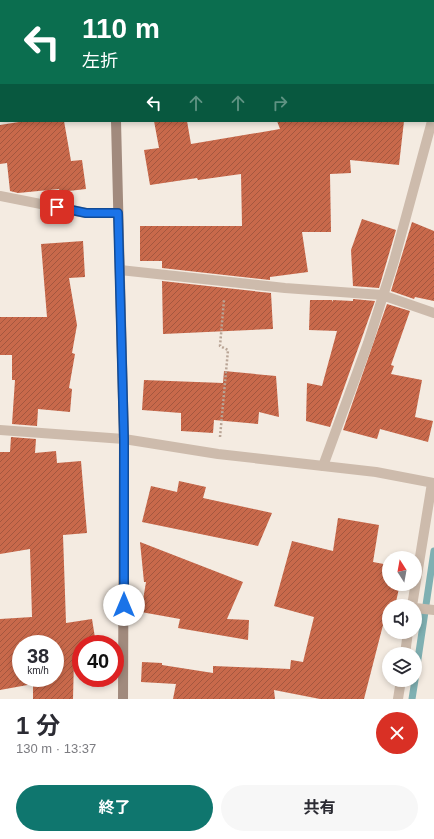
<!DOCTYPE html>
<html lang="ja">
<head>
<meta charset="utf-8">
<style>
  body { margin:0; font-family:Helvetica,"Noto Sans JP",sans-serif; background:#f7f7f7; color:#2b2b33; height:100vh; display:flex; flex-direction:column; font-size:15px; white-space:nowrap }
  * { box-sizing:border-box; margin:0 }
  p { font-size:13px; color:#7c7c81 }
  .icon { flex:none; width:22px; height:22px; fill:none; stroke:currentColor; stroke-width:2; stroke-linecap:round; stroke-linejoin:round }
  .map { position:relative; height:699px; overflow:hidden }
  .details { display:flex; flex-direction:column; background:#fff; flex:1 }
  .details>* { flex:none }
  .guide { position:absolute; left:0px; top:0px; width:434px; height:122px; box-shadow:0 2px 6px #0003; background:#0b6e4f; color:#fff; overflow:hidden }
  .needle { width:26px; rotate:349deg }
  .buttons { position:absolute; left:382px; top:551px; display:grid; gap:8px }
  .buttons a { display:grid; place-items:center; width:40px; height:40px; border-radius:50%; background:#fff; box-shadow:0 2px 6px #0003; font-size:20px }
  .speed { position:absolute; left:12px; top:635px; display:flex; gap:8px; font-size:20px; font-weight:700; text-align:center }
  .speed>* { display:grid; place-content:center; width:52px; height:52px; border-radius:50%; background:#fff; box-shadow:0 2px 6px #0003; line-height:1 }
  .speed small { font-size:10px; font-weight:400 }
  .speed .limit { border:6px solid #d22; background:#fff; color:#111 }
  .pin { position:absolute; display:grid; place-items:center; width:34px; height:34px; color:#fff; margin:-17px; border-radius:8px; box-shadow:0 2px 6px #0006 }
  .me { position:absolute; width:44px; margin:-22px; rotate:0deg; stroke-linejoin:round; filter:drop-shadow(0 0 3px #0008) }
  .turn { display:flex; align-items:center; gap:14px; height:84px; padding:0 16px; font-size:18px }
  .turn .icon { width:52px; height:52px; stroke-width:2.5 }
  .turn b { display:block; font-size:28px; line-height:34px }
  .lanes { display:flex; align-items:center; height:38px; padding:0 16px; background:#0003; justify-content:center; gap:20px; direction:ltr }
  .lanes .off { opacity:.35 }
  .round { display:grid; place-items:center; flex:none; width:42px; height:42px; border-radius:21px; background:#f7f7f7 }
  .headline { display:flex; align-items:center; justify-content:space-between; height:68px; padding:0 16px }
  h1 { font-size:24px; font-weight:700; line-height:30px }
  .primary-button { display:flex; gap:8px; margin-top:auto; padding:8px 16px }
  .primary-button a { flex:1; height:46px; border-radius:24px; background:#0f766e; color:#fff; font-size:16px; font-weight:700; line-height:46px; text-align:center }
  .primary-button a+a { background:#f7f7f7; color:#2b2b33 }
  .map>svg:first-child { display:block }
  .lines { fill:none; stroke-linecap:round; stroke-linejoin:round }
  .stream { stroke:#7fb0b2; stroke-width:7 }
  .building { fill:url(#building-hatch); fill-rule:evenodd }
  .path { stroke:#b9a596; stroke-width:2.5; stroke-dasharray:2 2; stroke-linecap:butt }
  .lane { stroke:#cdbbac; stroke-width:10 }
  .street { stroke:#cdbbac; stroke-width:10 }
  .secondary { stroke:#a18a7d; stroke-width:10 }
  .route-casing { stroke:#114b97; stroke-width:10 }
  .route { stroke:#1a73e8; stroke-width:7 }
</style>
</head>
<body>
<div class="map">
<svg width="434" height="699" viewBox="0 0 434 699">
  <defs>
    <pattern id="building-hatch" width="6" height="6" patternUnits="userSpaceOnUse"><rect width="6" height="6" fill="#c8694b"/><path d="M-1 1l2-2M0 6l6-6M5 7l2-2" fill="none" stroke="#a4573f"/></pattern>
  </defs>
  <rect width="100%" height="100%" fill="#f4ebe1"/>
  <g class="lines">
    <path class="stream" d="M415 679 434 551
      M412 699 415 680"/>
  </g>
  <path class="building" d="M25 121H64L71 161 82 160 86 189 60 192 59 189 18 193 10 191 7 163 0 164V125Z
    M154 121H187L191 144 280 129 277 121H404L399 165 350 160 351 173 330 174 331 232H302L308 272 270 277V280L162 268V261H140V226H242L241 174 198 180 197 178 150 185 144 150 159 148Z
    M362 219 396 230 379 288 353 286 351 250Z
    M412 222 434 231V301L415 297 414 299 391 291Z
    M83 241 85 277 69 278 77 325 72 353 75 354 69 388 72 389 70 412 38 409 37 426 12 424 15 380H12V355H0V317H47L41 244Z
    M162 281 271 293 273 329 163 334Z
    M353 299 375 301 330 427 306 421 307 383 322 386 337 331 309 330 310 300H332V302L333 300 353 301Z
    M387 304 410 311 391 365 394 366 391 374 422 380 415 417 433 421 428 442 380 429 377 439 343 430Z
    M224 371 276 376 279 417 259 412 258 424 214 420 213 433 181 431V413L142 410 144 380 223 383Z
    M11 437 36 439 35 453 56 451 57 463 81 461 87 533 63 535 66 623 92 619 96 644H81V657L74 658 73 699H33V684L0 690V619L32 617 30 549 0 554V452H10ZM21 644H55V678H21Z
    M179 481 206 487 203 498 272 513 258 546 142 522 151 486 177 492Z
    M338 518 379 525 373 562 389 565V584H400L395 606H389V626L383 625 364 699H320L274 690 275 699H173L176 684 141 682 142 662 162 663V665L213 673V666L290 669 291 660 303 662 314 617 274 606 292 541 333 551Z
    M140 542 243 582 227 619 249 620 248 640 178 628 180 619 141 612 146 582H144Z"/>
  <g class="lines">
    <path class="path" d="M220 437 228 350 220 346 224 300"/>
    <path class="lane" d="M373 1 376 0
      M0 196 86 213H118
      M120 270 285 288 382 295 434 313
      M323 466 368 343 394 261 432 121
      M415 608 434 610"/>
    <path class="street" d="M65 0V1
      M0 430 124 439 218 454 376 472 434 483
      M412 606 432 483
      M405 654 408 632
      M398 699 401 680"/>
    <path class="secondary" d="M114 0V1
      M116 121 124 439 123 699"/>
  </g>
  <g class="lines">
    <g class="route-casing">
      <path id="route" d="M57 207 86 213H118L124 439V605"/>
    </g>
    <use href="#route" class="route"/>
  </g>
</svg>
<div class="buttons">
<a><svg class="needle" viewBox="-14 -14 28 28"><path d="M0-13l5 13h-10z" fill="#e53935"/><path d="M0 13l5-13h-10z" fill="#7c7c81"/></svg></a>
<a><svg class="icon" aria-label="sound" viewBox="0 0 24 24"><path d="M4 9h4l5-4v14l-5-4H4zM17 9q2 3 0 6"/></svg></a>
<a><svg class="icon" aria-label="layers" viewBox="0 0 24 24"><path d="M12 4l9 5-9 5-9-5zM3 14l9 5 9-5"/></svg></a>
</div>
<div class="speed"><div>38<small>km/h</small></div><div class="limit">40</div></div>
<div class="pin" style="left:57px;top:207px;background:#d93025"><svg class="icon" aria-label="arrive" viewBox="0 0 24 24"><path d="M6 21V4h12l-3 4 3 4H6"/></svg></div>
<svg class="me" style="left:124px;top:605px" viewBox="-20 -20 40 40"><circle r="19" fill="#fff"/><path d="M0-13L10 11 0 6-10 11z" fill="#1a73e8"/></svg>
<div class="guide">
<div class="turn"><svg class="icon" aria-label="left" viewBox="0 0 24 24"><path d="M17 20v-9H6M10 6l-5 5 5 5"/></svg><div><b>110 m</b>左折</div></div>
<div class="lanes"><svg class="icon" aria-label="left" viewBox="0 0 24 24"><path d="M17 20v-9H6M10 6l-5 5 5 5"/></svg><svg class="icon off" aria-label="ahead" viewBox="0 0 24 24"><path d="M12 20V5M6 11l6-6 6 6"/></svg><svg class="icon off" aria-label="ahead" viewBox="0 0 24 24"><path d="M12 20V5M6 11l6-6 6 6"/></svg><svg class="icon off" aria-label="right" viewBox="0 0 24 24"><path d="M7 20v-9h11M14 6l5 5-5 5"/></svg></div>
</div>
</div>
<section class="details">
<div class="headline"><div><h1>1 分</h1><p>130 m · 13:37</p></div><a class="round" style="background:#d93025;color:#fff"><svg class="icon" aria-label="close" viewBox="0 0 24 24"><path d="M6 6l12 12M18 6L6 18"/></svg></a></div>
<div class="primary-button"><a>終了</a><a>共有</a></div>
</section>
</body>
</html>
